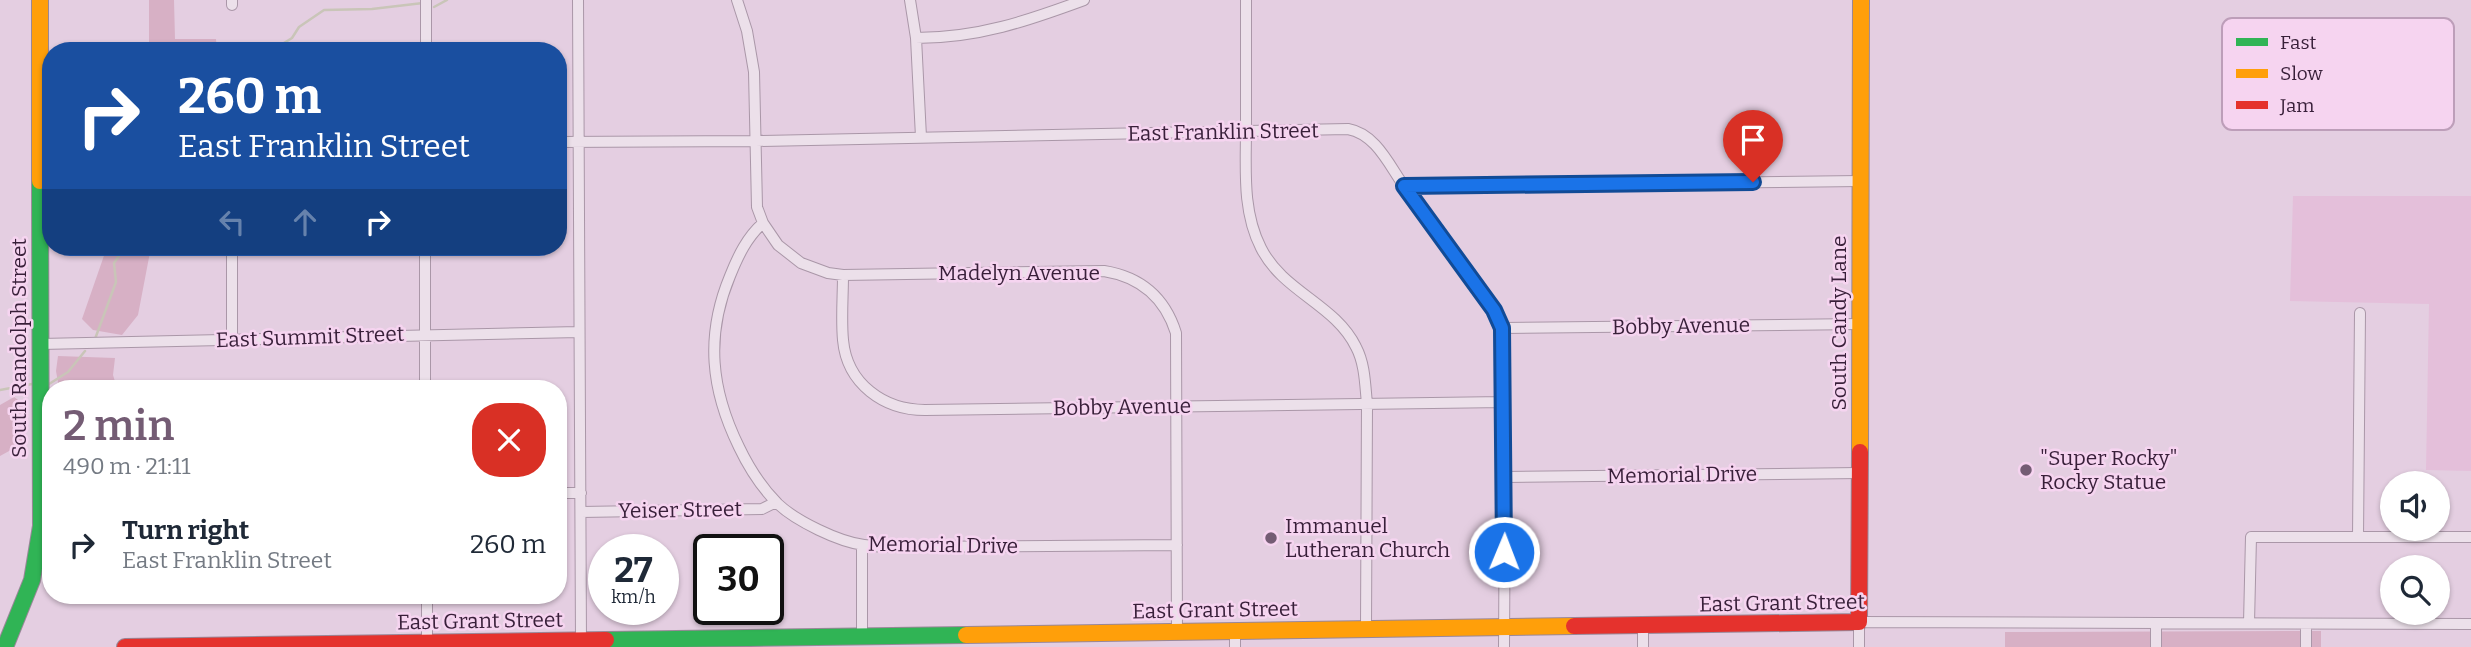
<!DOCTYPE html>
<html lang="en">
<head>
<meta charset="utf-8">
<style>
  body { margin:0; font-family:Bitter,serif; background:#f2f2f3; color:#1f2937; height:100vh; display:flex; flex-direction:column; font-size:26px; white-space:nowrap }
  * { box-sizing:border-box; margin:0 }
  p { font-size:23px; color:#747a83 }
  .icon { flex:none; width:38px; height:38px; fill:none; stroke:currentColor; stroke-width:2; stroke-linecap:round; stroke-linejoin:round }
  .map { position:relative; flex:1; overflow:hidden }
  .sheet { position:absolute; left:42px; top:380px; width:525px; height:224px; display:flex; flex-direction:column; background:#fff; border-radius:28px; box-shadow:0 2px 5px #0004 }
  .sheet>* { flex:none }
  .banner { position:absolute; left:42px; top:42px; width:525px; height:214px; border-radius:28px; box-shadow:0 2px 5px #0004; background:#1a4fa0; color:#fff; overflow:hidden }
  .controls { position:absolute; left:2380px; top:471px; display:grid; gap:14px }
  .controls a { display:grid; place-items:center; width:70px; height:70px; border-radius:50%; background:#fff; box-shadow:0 2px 5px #0004; font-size:35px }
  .speed { position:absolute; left:588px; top:534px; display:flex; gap:14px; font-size:35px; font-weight:700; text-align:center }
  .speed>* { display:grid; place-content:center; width:91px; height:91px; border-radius:50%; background:#fff; box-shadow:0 2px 5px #0004; line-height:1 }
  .speed small { font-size:18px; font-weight:400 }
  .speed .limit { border:4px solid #111; border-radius:10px; background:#fff; color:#111 }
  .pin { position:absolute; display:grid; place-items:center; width:60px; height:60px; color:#fff; margin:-72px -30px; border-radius:50% 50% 50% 0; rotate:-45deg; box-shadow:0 0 7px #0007 }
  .pin .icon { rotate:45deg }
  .me { position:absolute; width:77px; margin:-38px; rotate:1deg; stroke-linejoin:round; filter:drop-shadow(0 0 5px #0008) }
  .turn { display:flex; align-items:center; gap:24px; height:147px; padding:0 21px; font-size:32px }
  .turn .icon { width:91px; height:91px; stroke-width:2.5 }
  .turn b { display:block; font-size:49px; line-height:60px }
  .lanes { display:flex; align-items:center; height:66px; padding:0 21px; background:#0003; justify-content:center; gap:35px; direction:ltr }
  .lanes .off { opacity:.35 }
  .round { display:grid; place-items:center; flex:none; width:74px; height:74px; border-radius:28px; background:#f2f2f3 }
  .head { display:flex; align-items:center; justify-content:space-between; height:119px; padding:0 21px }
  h1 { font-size:42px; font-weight:600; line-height:52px; color:#745c74 }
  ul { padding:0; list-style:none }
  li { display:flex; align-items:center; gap:21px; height:91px; padding:0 21px }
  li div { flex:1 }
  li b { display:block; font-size:26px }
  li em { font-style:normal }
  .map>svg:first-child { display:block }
  .farmland { fill:#e4bfda }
  .green { fill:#d7b0c5 }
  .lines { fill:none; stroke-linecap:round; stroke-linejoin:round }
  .stream { stroke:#c9c5b8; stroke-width:2.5 }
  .street-casing { stroke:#aa97a8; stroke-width:12 }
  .fast-casing { stroke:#998798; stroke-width:18 }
  .slow-casing { stroke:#998798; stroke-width:18 }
  .jam-casing { stroke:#998798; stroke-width:18 }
  .street { stroke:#ece0ea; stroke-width:10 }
  .fast { stroke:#30b455; stroke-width:16 }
  .slow { stroke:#ff9f0a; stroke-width:16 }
  .jam { stroke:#e5322d; stroke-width:16 }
  .route-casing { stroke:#114b97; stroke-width:18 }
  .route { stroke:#1a73e8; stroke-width:12 }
  .poi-dot { fill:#745c74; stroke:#f6d4f0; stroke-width:2.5 }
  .labels { text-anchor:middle; stroke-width:5; stroke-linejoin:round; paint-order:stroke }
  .street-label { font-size:21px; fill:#381f39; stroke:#f6d4f0 }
  .poi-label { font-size:21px; fill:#381f39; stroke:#f6d4f0; text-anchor:start }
  .key { fill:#f6d4f0; stroke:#bd9eb9; stroke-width:2 }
  .key-label { font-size:19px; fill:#381f39 }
</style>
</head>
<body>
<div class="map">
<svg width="2471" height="647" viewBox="0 0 2471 647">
  <rect width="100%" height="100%" fill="#e4cee1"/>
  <path class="farmland" d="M2293 196H2471V471L2426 470 2429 304 2290 301Z"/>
  <path class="green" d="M149 0H174L175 39H216L217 51H149Z
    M107 247H151L138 315 122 335 93 330 82 319Z
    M58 356 115 358 113 375 117 388H59L56 371Z
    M14 397 24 404 19 419 24 438 20 445 0 456V405Z
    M2321 631V647H2005V632Z"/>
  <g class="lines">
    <path class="stream" d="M434 7 447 0
      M271 51 292 38 299 27 324 10 372 9 423 3
      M95 339 116 282 114 263 119 256V247
      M49 384 68 372 85 351
      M0 390 32 384"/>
    <g class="street-casing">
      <path id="street" d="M232 0V5
        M578 0 581 641
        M737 0 747 31 754 72 757 207 763 223 778 245 801 263 828 273 843 275 1104 271C1141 277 1165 298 1176 333L1177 632
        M910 0 916 38 921 137
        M1246 0C1246 43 1246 85 1246 128 1246 169 1242 211 1261 248 1283 292 1335 304 1356 347 1365 364 1365 384 1367 404L1366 629
        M916 38C978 38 1027 21 1084 0
        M426 51V0
        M558 142 756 141 1348 129C1376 134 1389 165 1404 186L1860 181
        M1404 186 1494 310 1502 328 1505 477 1504 647
        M763 223C747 237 738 256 730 276 705 336 711 390 739 447 749 468 761 487 778 504 796 521 839 542 864 545 877 547 889 547 902 547L1177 545
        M232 247V340
        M425 247V388
        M843 275C843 296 841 319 843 340 847 384 884 410 925 410L1504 402
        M1502 328 1860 324
        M41 344 579 332
        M1505 477 1859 473
        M558 493H581
        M581 512 762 509 776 502
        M2358 537 2360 313
        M427 595V643
        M2156 623V647
        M2249 623 2251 537H2471
        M2306 624V647
        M1643 626V647
        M862 638V545
        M1235 647V631
        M1859 647V622L2471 624"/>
    </g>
    <g class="fast-casing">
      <path id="fast" d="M606 640 966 635
        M5 647 32 580 41 526 40 181"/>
    </g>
    <g class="slow-casing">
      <path id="slow" d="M40 0V181
        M1860 452 1861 0
        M966 635 1574 626"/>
    </g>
    <g class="jam-casing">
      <path id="jam" d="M1574 626 1859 622 1860 452
        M125 647 606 640"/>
    </g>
    <use href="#street" class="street"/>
    <use href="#fast" class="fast"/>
    <use href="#slow" class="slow"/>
    <use href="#jam" class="jam"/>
  </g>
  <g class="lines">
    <g class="route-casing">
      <path id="route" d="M1504 552 1502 328 1494 310 1404 186 1753 182"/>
    </g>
    <use href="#route" class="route"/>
  </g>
  <g class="poi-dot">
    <circle cx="2026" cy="470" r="7"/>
    <circle cx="1271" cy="538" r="7"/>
  </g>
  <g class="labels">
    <g class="street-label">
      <text transform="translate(1223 132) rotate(-1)" y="7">East Franklin Street</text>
      <text x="1019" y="280">Madelyn Avenue</text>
      <text transform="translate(1839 323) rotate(-90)" y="7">South Candy Lane</text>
      <text transform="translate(1681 326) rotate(-1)" y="7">Bobby Avenue</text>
      <text transform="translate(310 337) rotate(-2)" y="7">East Summit Street</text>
      <text transform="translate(19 348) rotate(-90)" y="7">South Randolph Street</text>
      <text transform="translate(1122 407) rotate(-1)" y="7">Bobby Avenue</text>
      <text transform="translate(1682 475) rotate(-1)" y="7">Memorial Drive</text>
      <text transform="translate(680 510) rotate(-1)" y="7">Yeiser Street</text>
      <text transform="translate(943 545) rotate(1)" y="7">Memorial Drive</text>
      <text transform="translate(1782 603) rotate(-1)" y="7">East Grant Street</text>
      <text transform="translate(1215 610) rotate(-1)" y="7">East Grant Street</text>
      <text transform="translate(480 621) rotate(-1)" y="7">East Grant Street</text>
    </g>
    <g class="poi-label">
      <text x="2040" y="465">"Super Rocky"<tspan x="2040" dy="24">Rocky Statue</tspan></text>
      <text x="1285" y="533">Immanuel<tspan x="1285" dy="24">Lutheran Church</tspan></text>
    </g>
  </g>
  <rect x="2222" y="18" width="232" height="112" rx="10" class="key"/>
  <rect x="2236" y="38" width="32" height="8" fill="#30b455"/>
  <rect x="2236" y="69" width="32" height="9" fill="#ff9f0a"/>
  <rect x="2236" y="101" width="32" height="8" fill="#e5322d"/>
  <g class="key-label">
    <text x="2280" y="49">Fast</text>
    <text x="2280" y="80">Slow</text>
    <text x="2280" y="112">Jam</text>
  </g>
</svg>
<div class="controls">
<a><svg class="icon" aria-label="sound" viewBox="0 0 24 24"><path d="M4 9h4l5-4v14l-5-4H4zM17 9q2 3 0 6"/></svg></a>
<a><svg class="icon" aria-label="search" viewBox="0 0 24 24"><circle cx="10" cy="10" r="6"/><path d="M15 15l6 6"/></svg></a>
</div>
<div class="speed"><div>27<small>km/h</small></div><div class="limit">30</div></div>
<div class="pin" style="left:1753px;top:182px;background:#d93025"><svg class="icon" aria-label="arrive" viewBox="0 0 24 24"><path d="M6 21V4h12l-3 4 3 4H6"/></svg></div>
<svg class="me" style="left:1504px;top:552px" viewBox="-20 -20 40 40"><circle r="17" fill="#1a73e8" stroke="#fff" stroke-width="3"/><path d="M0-11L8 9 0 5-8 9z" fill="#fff"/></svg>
<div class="banner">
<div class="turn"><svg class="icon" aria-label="right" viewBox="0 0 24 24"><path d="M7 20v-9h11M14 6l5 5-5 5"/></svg><div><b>260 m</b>East Franklin Street</div></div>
<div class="lanes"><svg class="icon off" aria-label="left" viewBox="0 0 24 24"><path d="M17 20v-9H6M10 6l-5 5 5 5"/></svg><svg class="icon off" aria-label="ahead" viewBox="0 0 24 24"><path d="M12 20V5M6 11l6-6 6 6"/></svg><svg class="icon" aria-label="right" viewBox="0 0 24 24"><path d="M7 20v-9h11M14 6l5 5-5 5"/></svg></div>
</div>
<section class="sheet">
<div class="head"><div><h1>2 min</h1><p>490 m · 21:11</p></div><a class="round" style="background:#d93025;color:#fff"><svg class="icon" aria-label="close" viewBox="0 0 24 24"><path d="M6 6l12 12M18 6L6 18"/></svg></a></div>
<ul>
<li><svg class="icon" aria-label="right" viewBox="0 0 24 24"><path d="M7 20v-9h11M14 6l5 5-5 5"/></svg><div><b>Turn right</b><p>East Franklin Street</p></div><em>260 m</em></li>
</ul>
</section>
</div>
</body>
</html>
